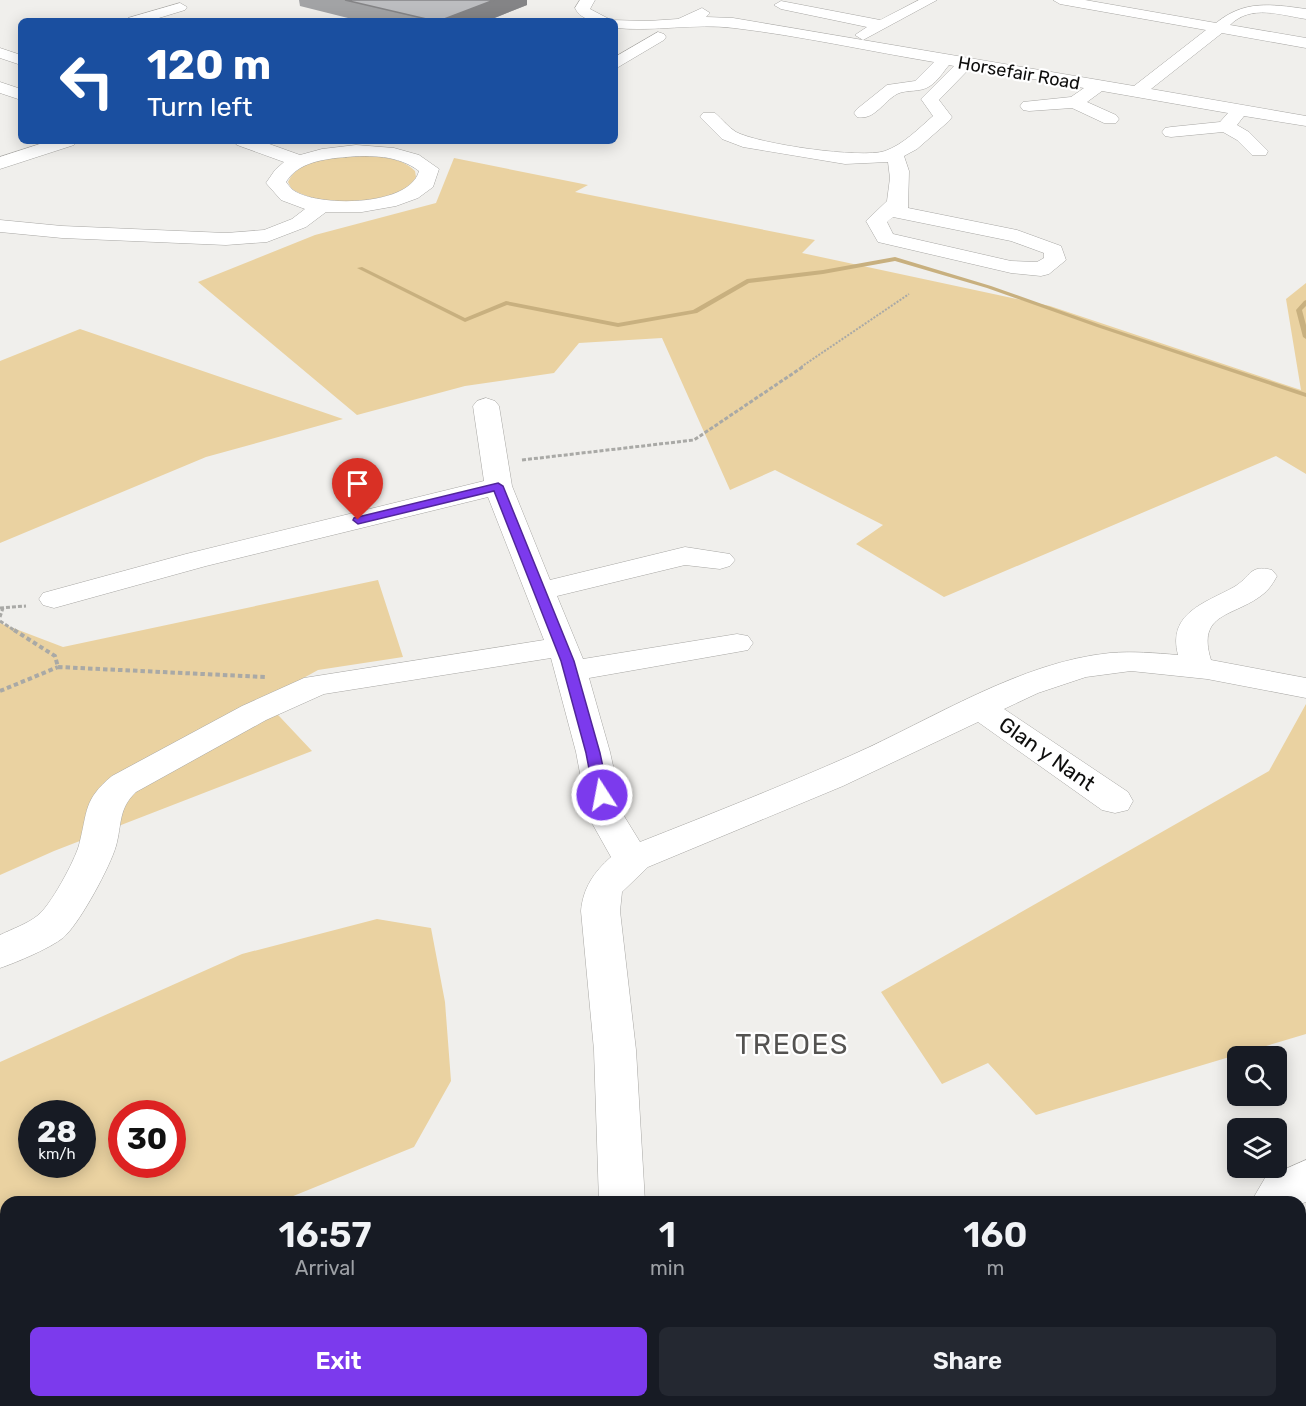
<!DOCTYPE html>
<html lang="en">
<head>
<meta charset="utf-8">
<style>
  body { margin:0; font-family:Rubik,sans-serif; background:#242831; color:#f1f3f6; height:100vh; display:flex; flex-direction:column; font-size:22px; white-space:nowrap }
  * { box-sizing:border-box; margin:0 }
  p { font-size:20px; color:#9ea1a6 }
  .icon { flex:none; width:33px; height:33px; fill:none; stroke:currentColor; stroke-width:2; stroke-linecap:round; stroke-linejoin:round }
  .map { position:relative; flex:1; overflow:hidden }
  .sheet { position:absolute; left:0px; top:1196px; width:1306px; height:212px; display:flex; flex-direction:column; background:#171b24; border-radius:18px 18px 0 0; box-shadow:0 3px 15px #0003 }
  .sheet>* { flex:none }
  .top-card { position:absolute; left:18px; top:18px; width:600px; height:126px; border-radius:9px; box-shadow:0 3px 15px #0003; background:#1a4fa0; color:#fff; overflow:hidden }
  .fabs { position:absolute; left:1227px; top:1046px; display:grid; gap:12px }
  .fabs a { display:grid; place-items:center; width:60px; height:60px; border-radius:9px; background:#171b24; box-shadow:0 3px 15px #0003; font-size:30px }
  .speed { position:absolute; left:18px; top:1100px; display:flex; gap:12px; font-size:30px; font-weight:700; text-align:center }
  .speed>* { display:grid; place-content:center; width:78px; height:78px; border-radius:50%; background:#171b24; box-shadow:0 3px 15px #0003; line-height:1 }
  .speed small { font-size:15px; font-weight:400 }
  .speed .limit { border:9px solid #d22; background:#fff; color:#111 }
  .pin { position:absolute; display:grid; place-items:center; width:51px; height:51px; color:#fff; margin:-62px -26px; border-radius:50% 50% 50% 0; rotate:-45deg; box-shadow:0 0 6px #0007 }
  .pin .icon { rotate:45deg }
  .me { position:absolute; width:66px; margin:-33px; rotate:349deg; stroke-linejoin:round; filter:drop-shadow(0 0 4px #0008) }
  .turn { display:flex; align-items:center; gap:21px; height:126px; padding:0 30px; font-size:27px }
  .turn .icon { width:78px; height:78px; stroke-width:2.5 }
  .turn b { display:block; font-size:42px; line-height:51px }
  .eta { display:flex; justify-content:space-evenly; align-items:center; height:102px; text-align:center }
  .eta b { font-size:36px; font-weight:600; line-height:42px }
  .button { display:flex; gap:12px; margin-top:auto; padding:12px 30px }
  .button a { flex:1; height:69px; border-radius:9px; background:#7c3aed; color:#fff; font-size:24px; font-weight:600; line-height:69px; text-align:center }
  .button a+a { background:#242831; color:#f1f3f6 }
  .map>svg:first-child { display:block }
  .green { fill:#ead2a1; fill-rule:evenodd }
  .lines { fill:none; stroke-linecap:round; stroke-linejoin:round }
  .stream { fill:#c8b07f; fill-rule:evenodd }
  .minor-casing { stroke:#a8a7a4; stroke-width:1 }
  .path-far2 { stroke:#a9a9a6; stroke-width:2; stroke-dasharray:2 1.5; stroke-linecap:butt }
  .path-far1 { stroke:#a9a9a6; stroke-width:3; stroke-dasharray:4 2; stroke-linecap:butt }
  .path { stroke:#a9a9a6; stroke-width:4; stroke-dasharray:4.5 3; stroke-linecap:butt }
  .minor { fill:#fff; fill-rule:evenodd }
  .wall { fill:#a2a3a5 }
  .shaded-wall { fill:#848486 }
  .building { fill:#bcbdc0; stroke:#848486; stroke-width:1.5 }
  .route { fill:#7c3aed; stroke:#51269a; stroke-width:1.5 }
  .labels { text-anchor:middle; stroke-width:4.5; stroke-linejoin:round; paint-order:stroke }
  .far-street-label { font-size:18px; fill:#0e0e0d; stroke:#fff }
  .street-label { font-size:21px; fill:#0e0e0d; stroke:#fff }
  .near-quarter-label { font-size:28px; letter-spacing:1.5px; fill:#545351; stroke:#fff }
</style>
</head>
<body>
<div class="map">
<svg width="1306" height="1406" viewBox="0 0 1306 1406">
  <rect width="100%" height="100%" fill="#f0efec"/>
  <path class="green" d="M355 156C376 156 400 156 415 171L416 177C398 209 317 208 291 188L288 182C298 159 334 157 355 156Z
    M454 158 588 185 575 192 815 240 802 253 1050 306 1301 390 1286 299 1306 283V474L1276 456 944 597 856 544 883 525 775 470 730 490 662 338 579 343 554 373 465 386 357 415 198 282 315 235 436 203Z
    M80 329 343 419 206 457 0 543V361Z
    M378 580 403 657 318 670 264 700 312 751 54 851 0 875V623L63 647Z
    M1306 704V1034L1036 1115 988 1063 942 1084 881 992 1269 771Z
    M377 919 431 928 445 1002 451 1081 414 1147 281 1201 6 1202V1241L0 1242V1062L242 954ZM32 1113H82V1164H32ZM122 1113H172V1164H122Z"/>
  <g class="lines">
    <path class="stream" d="M895 257 991 286 1101 325 1306 393V397L1097 327 987 288 895 261 823 274 749 283 697 313 618 327 507 305 465 322 357 268 362 267 465 318 506 301 618 323 693 310 747 279 823 270Z
      M1306 300V306L1302 310 1306 325V339L1303 337 1296 310 1304 301Z"/>
    <g class="minor-casing">
      <path id="minor" d="M580 0H595L590 9 611 20 648 21 678 19 702 8 710 13 706 17 733 18 1134 86 1206 30 1060 4 1053 0H1085L1216 23C1244 0 1270 4 1306 9V19C1280 15 1251 4 1230 25L1306 38V48L1222 33 1151 89 1306 116V126L1244 116 1237 125 1249 132 1268 151 1266 155H1252L1237 140 1223 132 1171 137 1165 136 1162 132 1165 128 1171 127 1220 122 1228 113 1102 91 1087 102 1116 115 1119 119 1116 123H1104L1072 108 1029 111 1023 110 1020 106 1023 102 1071 97 1084 88 970 68 939 100 952 117 949 121 917 149 904 156 909 171 908 208 1017 230 1061 246 1066 260 1049 274 1041 276 1011 273 878 242 866 221 887 201 890 178 888 162 845 164 743 147 722 139 700 117 703 113H715C722 119 728 127 736 132 759 144 861 159 885 151 904 144 918 129 933 116L921 99 954 66 949 65C943 72 938 81 930 86 920 93 907 89 897 94 883 102 874 121 857 117L854 113 857 109 887 85 915 81 934 62C868 51 801 36 734 28 694 23 655 32 615 28V21C600 21 582 23 575 8ZM893 217 1011 241 1044 253V258L1037 262 1011 261 893 234 887 222Z
        M919 0H937L863 40 855 35 867 27 781 9 774 5 781 1 880 20Z
        M180 3 187 7 185 10 149 21H125L128 18Z
        M658 32 664 34 666 37 664 40 615 69V57Z
        M0 48 21 55V65L0 58Z
        M0 82 21 89V100L0 93Z
        M49 141H77L74 145 0 169V157Z
        M234 141H261L300 155 322 149 356 145 394 148 419 155 439 169 433 187 418 198 396 206 362 212H326L306 227 267 242 226 245 62 238 0 232V220L62 226 226 233 264 230 292 219 305 209 281 200 266 183 275 170 284 162 237 145ZM346 157C370 155 398 155 419 171 410 206 323 207 296 192 292 190 289 186 286 182 298 162 324 159 346 157Z
        M486 398 495 401 499 406 512 486 550 580 685 547 730 554 735 560 730 566 720 569 685 565 557 596 583 659 737 634 748 636 753 643 748 650 737 652 589 678 610 752 624 816 640 842C711 814 782 786 852 755 933 719 1020 662 1110 653 1132 651 1155 653 1178 655 1167 613 1205 603 1234 587 1251 577 1249 564 1272 570L1277 576C1273 583 1269 590 1262 595 1234 617 1196 612 1211 660L1306 678V698L1207 679 1131 671 1086 677 1038 693 1004 709 1128 792 1133 801 1128 810 1115 813 1102 810 978 722 843 786 648 867 622 892 620 911 636 1050 645 1202H599L594 1050 581 911C583 888 594 872 611 857L588 816 576 752 551 658 324 694 266 720 136 792C118 809 122 824 116 846 110 867 81 920 66 935 56 946 15 963 0 968V935C12 929 27 924 37 916 50 907 75 860 79 845 88 811 83 800 112 776L242 706 304 678 544 640 488 497 206 566 54 608 43 605 39 599 43 593 186 554 484 481 473 406 477 401Z
        M1306 1160V1202L1300 1204V1202H1251L1265 1178Z
        M0 1345 6 1347V1401H55L56 1406H4L6 1396 0 1394Z
        M1300 1378 1306 1380V1406H1272L1270 1401H1300Z
        M359 1401H437L434 1406H357Z
        M582 1401H634L632 1406H580Z
        M672 1401H728L730 1406H675Z"/>
    </g>
    <path class="path-far2" d="M801 367 909 294"/>
    <path class="path-far1" d="M522 460 694 440 804 366
      M0 608 26 606
      M0 617 3 608
      M0 621 17 632"/>
    <path class="path" d="M14 630 55 656 58 667 265 677
      M0 691 58 667"/>
    <use href="#minor" class="minor"/>
  </g>
  <path class="wall" d="M299 0H527V5L487 21H360L300 6Z"/>
  <path class="shaded-wall" d="M494 0H527V5L487 21H439Z"/>
  <path class="building" d="M345 0H494L439 21H435Z
    M405 1401H533L534 1406H405Z"/>
  <path class="route" d="M498 483 503 486 574 661 600 753 609 795 607 798H596L594 795 586 753 561 661 494 491 358 524 353 520 354 518Z"/>
  <g class="labels">
    <g class="far-street-label">
      <text transform="translate(1019 73) rotate(10)" y="6">Horsefair Road</text>
    </g>
    <g class="street-label">
      <text transform="translate(1047 754) rotate(35)" y="7">Glan y Nant</text>
    </g>
    <g class="near-quarter-label">
      <text x="792" y="1054">TREOES</text>
    </g>
  </g>
</svg>
<div class="fabs">
<a><svg class="icon" aria-label="search" viewBox="0 0 24 24"><circle cx="10" cy="10" r="6"/><path d="M15 15l6 6"/></svg></a>
<a><svg class="icon" aria-label="layers" viewBox="0 0 24 24"><path d="M12 4l9 5-9 5-9-5zM3 14l9 5 9-5"/></svg></a>
</div>
<div class="speed"><div>28<small>km/h</small></div><div class="limit">30</div></div>
<div class="pin" style="left:358px;top:520px;background:#d93025"><svg class="icon" aria-label="arrive" viewBox="0 0 24 24"><path d="M6 21V4h12l-3 4 3 4H6"/></svg></div>
<svg class="me" style="left:602px;top:795px" viewBox="-20 -20 40 40"><circle r="17" fill="#7c3aed" stroke="#fff" stroke-width="3"/><path d="M0-11L8 9 0 5-8 9z" fill="#fff"/></svg>
<div class="top-card">
<div class="turn"><svg class="icon" aria-label="left" viewBox="0 0 24 24"><path d="M17 20v-9H6M10 6l-5 5 5 5"/></svg><div><b>120 m</b>Turn left</div></div>
</div>
<section class="sheet">
<div class="eta">
<div><b>16:57</b><p>Arrival</p></div>
<div><b>1</b><p>min</p></div>
<div><b>160</b><p>m</p></div>
</div>
<div class="button"><a>Exit</a><a>Share</a></div>
</section>
</div>
</body>
</html>
